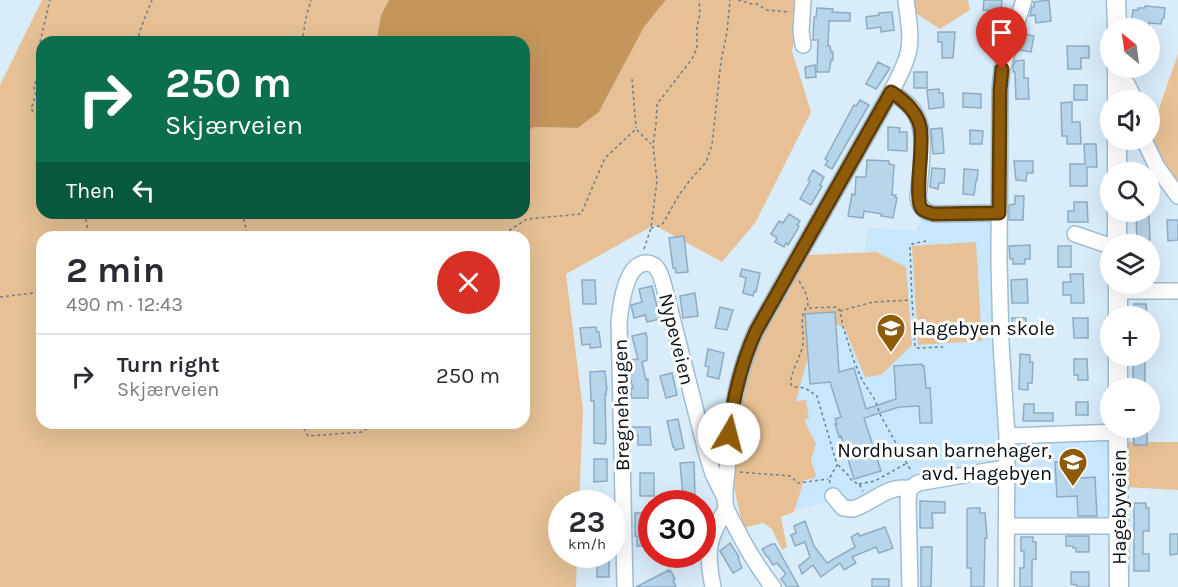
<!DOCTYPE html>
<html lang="en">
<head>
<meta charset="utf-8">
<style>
  body { margin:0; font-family:Karla,sans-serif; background:#f7f7f7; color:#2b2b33; height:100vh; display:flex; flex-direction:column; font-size:22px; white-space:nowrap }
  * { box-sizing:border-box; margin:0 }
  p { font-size:20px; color:#7c7c81 }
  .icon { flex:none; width:33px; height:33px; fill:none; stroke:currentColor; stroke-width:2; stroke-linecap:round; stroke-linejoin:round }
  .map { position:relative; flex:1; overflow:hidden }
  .details { position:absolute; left:36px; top:231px; width:494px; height:198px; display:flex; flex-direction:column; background:#fff; border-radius:18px; box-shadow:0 6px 24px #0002 }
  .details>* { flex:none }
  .top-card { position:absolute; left:36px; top:36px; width:494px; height:183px; border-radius:18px; box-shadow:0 6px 24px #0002; background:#0b6e4f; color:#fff; overflow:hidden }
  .needle { width:39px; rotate:331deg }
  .tools { position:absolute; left:1100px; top:18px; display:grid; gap:12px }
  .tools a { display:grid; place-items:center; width:60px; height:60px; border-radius:50%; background:#fff; box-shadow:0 6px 24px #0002; font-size:30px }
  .speed { position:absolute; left:548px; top:490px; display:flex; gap:12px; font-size:30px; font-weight:700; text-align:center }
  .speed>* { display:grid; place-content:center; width:78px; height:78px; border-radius:50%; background:#fff; box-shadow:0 6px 24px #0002; line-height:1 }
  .speed small { font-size:15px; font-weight:400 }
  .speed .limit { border:9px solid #d22; background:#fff; color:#111 }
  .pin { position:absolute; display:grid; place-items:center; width:51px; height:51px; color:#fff; margin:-62px -26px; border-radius:50% 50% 50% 0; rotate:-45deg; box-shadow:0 0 6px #0007 }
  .pin .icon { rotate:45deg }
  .me { position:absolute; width:66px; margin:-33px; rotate:8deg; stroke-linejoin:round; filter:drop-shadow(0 0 4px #0008) }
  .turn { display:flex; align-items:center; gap:21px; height:126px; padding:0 30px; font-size:27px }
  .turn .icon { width:78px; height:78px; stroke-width:2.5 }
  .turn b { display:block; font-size:42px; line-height:51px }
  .then { display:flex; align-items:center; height:57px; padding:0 30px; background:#0003; gap:12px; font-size:22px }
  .round { display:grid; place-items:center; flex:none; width:63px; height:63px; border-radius:32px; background:#f7f7f7 }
  .summary { display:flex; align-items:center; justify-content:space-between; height:102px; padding:0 30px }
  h1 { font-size:36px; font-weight:700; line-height:45px }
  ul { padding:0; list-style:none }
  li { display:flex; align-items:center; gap:18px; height:84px; padding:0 30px; border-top:2px solid #e1e1e2 }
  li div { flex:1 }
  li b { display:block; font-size:22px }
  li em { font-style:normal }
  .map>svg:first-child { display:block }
  .built { fill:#c8e6fc }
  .green { fill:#e7c195; fill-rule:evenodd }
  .water { fill:#c5965b }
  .building { fill:#b7d5eb; stroke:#8eabc1; stroke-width:1.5 }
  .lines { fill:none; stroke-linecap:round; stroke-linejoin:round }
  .minor-casing { stroke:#9fbdd3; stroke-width:18 }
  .major-casing { stroke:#9fbdd3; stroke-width:21 }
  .path { stroke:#6e7d87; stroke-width:1.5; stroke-dasharray:3 3; stroke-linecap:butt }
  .minor { stroke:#fff; stroke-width:15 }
  .major { stroke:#fff; stroke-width:18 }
  .route-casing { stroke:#5c3b05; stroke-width:15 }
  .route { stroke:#8e5b08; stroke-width:10 }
  .labels { text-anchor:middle; stroke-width:6; stroke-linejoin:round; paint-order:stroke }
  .poi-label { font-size:20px; fill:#061017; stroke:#fff; text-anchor:start }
  .street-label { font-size:20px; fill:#061017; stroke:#fff }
</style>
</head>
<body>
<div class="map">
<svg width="1178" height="587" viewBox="0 0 1178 587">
  <rect width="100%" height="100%" fill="#d9ecfa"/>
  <path class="built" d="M923 214 988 220 992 224 1002 451 996 459 987 465 977 469 902 481 849 504 830 501 787 512 777 382 863 269 868 228 916 231Z
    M1106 439 1111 445 1110 521 1017 523 1013 518V444L1015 442Z"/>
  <path class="green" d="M42 0H389L381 15 376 42H42V213H524V134L534 127 578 128 599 112 644 27 666 0H806L801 4 792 51 811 112 755 223 722 262 654 225 566 274 583 410 579 504H561V555H577L576 587H0V85ZM42 237H524V423H42Z
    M903 0H968L970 10 940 29 903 5Z
    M1178 54V188L1148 140Z
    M976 242 982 341 918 345 912 246Z
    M876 252 906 267 912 345 881 375 865 377 844 327 824 320 814 334 796 401 806 400 809 418 804 420 816 444 811 460 816 475 814 478 804 480 794 512 781 517 787 547 782 550 772 529 763 523 743 528 734 487 731 432 758 341 808 255Z
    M1126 442H1178V490L1126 487Z"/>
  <path class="water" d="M389 0H666L644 27 599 112 578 128 534 127 524 134V42H376L381 15Z"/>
  <path class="building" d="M984 0H1002L1001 11 983 10Z
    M1049 0 1051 21 1036 23 1035 15 1030 16 1032 7H1034V2Z
    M1145 6 1165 8 1164 18 1162 19 1161 24 1149 23V28H1131L1133 10H1138V8H1145Z
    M817 8 833 9 832 12 850 13V21H829L828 46H830L831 52H833V60H831L829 72H817L818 40H813L814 17H816Z
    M892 12 894 30 881 32V27L867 29 866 17 879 15V13Z
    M982 26 996 28 994 44 986 43V39H982Z
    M938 32H955L953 58H942V42H938Z
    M1025 34 1034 36 1031 52 1020 50 1022 37H1024Z
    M1067 46H1089V58H1081V69H1068Z
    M1024 60V78H1028L1029 99H1016L1015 72H1013V67L1015 61Z
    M878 62 890 68 876 89 866 84Z
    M815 65 816 77 806 78 805 67Z
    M914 72H927V88H914Z
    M1074 85H1087V100H1074Z
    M939 89V93H943L944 107 929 109 927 90Z
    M963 93 981 94V108L963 107Z
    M860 100 869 105 832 169 825 165 828 161 825 159 854 105 856 106Z
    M1072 102V122H1080L1081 144H1067V136H1062L1061 103Z
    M888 127 900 128 899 132H907V151L888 150Z
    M942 128 944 153 933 154 931 129Z
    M970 130 983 131 982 144H970Z
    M1084 144H1096L1097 167H1087V186H1070V164H1085Z
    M867 160 889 161V164L894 165 892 195H896L895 197 897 198 893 218 881 216 882 214 864 211 863 218 848 216 852 194 855 195 856 177H866Z
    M1014 161H1033V173H1027L1026 181 1016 180Z
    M932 168 945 169 944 183H939L938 189 930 187Z
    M964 169 978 170 977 181H976L974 195 963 194Z
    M813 170 824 177 820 185 822 186 811 205 800 199 810 181 808 180Z
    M1015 196H1024L1023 220H1009V205L1015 204Z
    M1074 202H1087L1088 222H1068V211H1074Z
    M789 214 800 221 797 225 799 226 796 232 788 245 786 243 784 247 775 242 777 238 771 234 779 221 783 223Z
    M1136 216H1149L1150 240H1137Z
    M1167 220H1178V240L1168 241Z
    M684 236 688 272 676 273 675 268H673L669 238Z
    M1030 245V259H1025V264H1013V259H1010L1009 246Z
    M1058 246H1071V267H1058Z
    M742 269 760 273 756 292 754 291 753 296 743 293 746 278 740 276Z
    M1070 274H1083L1084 303H1071V295H1063V282H1071Z
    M1027 279 1028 303H1012L1011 280Z
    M582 280H595L596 304H583Z
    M652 286 660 319 647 322 645 315 634 318 631 305 642 302 639 289Z
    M695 293 698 316 683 318 680 296Z
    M1134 304H1146L1147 316H1134Z
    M720 307 733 310 727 330 715 328Z
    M835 312 839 372 854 368 866 409 896 399 894 366 922 364V366H924L926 388H930L932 423H920L919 406 899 407 864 418 881 471 854 479 841 436 839 437 835 424H837L835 419 841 417 830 382 810 384 805 314Z
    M1012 318H1026L1027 336H1013Z
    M1073 318H1088V338H1074Z
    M596 327 597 332H599L601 347 590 348V344L582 345 580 328Z
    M646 333 647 338V360L642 362 646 380 648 379V398H631V388H633L630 377V360L638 359 632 336Z
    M708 349 724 353 719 379 707 376 709 367 705 366Z
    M1020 354 1030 355V362H1033L1032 383H1028V390L1019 389Z
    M1133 356H1145V388H1133Z
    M1074 359H1087L1088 380H1078V375H1074Z
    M605 371 607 390H606V395H605L606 439 605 444 594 443V401H591L590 372Z
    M672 373 677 395 666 398 660 376Z
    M1076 402H1088V415H1076Z
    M1024 404H1034V413H1053V421H1023Z
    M678 419 684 448 675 450 674 447H673L667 421Z
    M632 427H650L651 445H638V435L633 436Z
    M1133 428H1147V445H1134Z
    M594 459H607V481L594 482Z
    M694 462 695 496 683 497 680 463Z
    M1055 462H1066L1067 479 1095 477 1097 516H1078L1077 496 1057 497Z
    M640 473H654V496H640Z
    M920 501 945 502V513H932L933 528H920Z
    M1134 503H1146V508H1149V531H1143V554H1149V571H1134Z
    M971 508H980V513H985L987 538H985L984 587H971V568H967V509Z
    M635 513H647L650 546H637V536H635Z
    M805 521 814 546 827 563 855 547 851 537 858 533 860 536 885 527 893 548 879 553 876 547 852 557 856 563 844 570 840 563 821 577 813 565 802 574 799 566 810 557 805 542 795 546 791 535 796 533 794 526Z
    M1170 534H1178V554L1170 555Z
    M1066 536H1089V552H1076V548H1073V546H1066Z
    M1021 537H1033V542H1036V559L1032 560V587H1020V568H1024V551H1021Z
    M730 543 739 557 738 558 742 568 733 573 720 551Z
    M772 544H775L799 587H787L781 579 786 574 777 563 773 565 768 557H767L762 549Z
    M921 547H932L931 587H921Z
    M597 555H609V577H597Z
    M669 570V572L671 571 675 579 673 580 676 587H636Z
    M1071 572H1089V587H1077V585L1071 584Z
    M872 579H889V587H872Z"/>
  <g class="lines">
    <g class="minor-casing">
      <path id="minor" d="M803 0 801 31 803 45
        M906 0C908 19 913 39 907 57 903 69 897 81 891 92 899 97 907 102 913 110 929 132 920 171 918 198 920 208 924 212 935 214L999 213
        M1117 84H1127L1132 94 1133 100
        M1144 140 1157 167 1178 196
        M1075 234 1110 246
        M1118 291H1178
        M1007 436 1118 432
        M909 489 918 483 987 471 1007 468
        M909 489 908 502 910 587
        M833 496 843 508C846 508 850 509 853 509 871 504 890 483 909 489
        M1007 526H1119
        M625 587 619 321C621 305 625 264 646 263 649 263 652 264 655 266 662 273 664 288 667 298L706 451 713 474 724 496
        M713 587C706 552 707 540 726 509
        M773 587C758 568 745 546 734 524 731 519 728 513 726 508 723 495 726 483 727 471 731 418 734 380 756 331L891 92
        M1006 587 1007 436 1001 343 999 262 1000 90 1002 69 1024 0"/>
    </g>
    <g class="major-casing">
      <path id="major" d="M1116 0 1117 28
        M1117 68V100
        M1117 140V172
        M1117 212V244
        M1118 284V316
        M1118 356V388
        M1118 428 1119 587"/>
    </g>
    <path class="path" d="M738 0 752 4H757L767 10 790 12
      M140 42 139 33 152 0
      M302 42 306 18 311 0
      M632 79 636 128
      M42 120 31 109 36 94 34 88 37 78 40 42 50 0
      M85 213 89 237
      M242 213 248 237
      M651 228 662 225 679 195 691 179 706 162 712 145 721 61 727 32 730 0
      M499 237 527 219 581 214 605 158 636 129 651 144
      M926 241 912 244 910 247 912 300 915 347 918 348 943 347
      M644 249 651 228 657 181 653 145 656 124 657 104 692 59 697 48V27L700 13 699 0
      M799 281C805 291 808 296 808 307
      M0 297 42 292
      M840 311 873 302 911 300
      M301 423 308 436 363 432 372 423
      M838 465 849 476 852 481 859 484 863 491
      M740 472 790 476 798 483 828 479
      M830 483 829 479 837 465 817 396 805 388 794 387 791 385C790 369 802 358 803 342 804 331 799 318 806 308L837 307 840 311 843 327 854 361 862 380 875 400 880 414 911 471
      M859 484 875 481 907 463"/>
    <use href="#minor" class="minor"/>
    <use href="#major" class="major"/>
  </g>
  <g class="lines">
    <g class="route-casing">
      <path id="route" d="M729 434C733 398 741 364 756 331L891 92C904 100 916 110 920 126 925 144 913 199 922 209 925 212 930 213 934 214L999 213 1000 90 1002 69"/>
    </g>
    <use href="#route" class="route"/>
  </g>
  <defs>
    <g id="school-pin" transform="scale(1.5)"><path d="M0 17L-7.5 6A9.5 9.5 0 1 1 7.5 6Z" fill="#8e5b08" stroke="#fff"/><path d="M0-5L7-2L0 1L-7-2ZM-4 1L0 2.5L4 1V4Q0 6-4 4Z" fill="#fff"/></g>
  </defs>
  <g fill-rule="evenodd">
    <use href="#school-pin" x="891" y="328"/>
    <use href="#school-pin" x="1073" y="462"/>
  </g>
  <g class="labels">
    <g class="poi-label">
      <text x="912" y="335">Hagebyen skole</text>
      <text x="1052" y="457" text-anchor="end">Nordhusan barnehager,<tspan x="1052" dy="23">avd. Hagebyen</tspan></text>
    </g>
    <g class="street-label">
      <text transform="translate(677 339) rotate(76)" y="7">Nypeveien</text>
      <text transform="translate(621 405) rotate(-91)" y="7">Bregnehaugen</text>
      <text transform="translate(1119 507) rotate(-90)" y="7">Hagebyveien</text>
    </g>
  </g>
</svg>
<div class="tools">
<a><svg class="needle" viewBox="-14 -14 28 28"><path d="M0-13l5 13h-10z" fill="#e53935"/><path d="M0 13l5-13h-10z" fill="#7c7c81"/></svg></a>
<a><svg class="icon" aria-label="sound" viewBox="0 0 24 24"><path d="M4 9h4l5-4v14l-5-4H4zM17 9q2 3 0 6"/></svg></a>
<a><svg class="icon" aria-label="search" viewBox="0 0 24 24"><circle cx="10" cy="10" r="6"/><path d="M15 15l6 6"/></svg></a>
<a><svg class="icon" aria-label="layers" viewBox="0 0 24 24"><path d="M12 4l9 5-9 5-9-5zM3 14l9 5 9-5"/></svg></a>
<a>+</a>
<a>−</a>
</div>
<div class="speed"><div>23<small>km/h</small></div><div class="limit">30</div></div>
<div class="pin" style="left:1002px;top:69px;background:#d93025"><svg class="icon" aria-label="arrive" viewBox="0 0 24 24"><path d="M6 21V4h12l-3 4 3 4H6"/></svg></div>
<svg class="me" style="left:729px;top:434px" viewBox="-20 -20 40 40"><circle r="19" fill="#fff"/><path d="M0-13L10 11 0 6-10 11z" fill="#8e5b08"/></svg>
<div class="top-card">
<div class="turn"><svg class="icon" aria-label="right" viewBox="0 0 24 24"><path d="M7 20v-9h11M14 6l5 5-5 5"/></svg><div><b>250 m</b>Skjærveien</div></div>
<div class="then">Then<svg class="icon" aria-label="left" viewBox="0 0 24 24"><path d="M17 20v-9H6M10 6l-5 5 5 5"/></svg></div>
</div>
<section class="details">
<div class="summary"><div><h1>2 min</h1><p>490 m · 12:43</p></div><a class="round" style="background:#d93025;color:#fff"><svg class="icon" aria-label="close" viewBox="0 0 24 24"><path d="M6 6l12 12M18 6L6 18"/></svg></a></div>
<ul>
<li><svg class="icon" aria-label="right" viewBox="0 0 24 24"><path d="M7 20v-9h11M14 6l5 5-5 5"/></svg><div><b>Turn right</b><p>Skjærveien</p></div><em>250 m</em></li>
</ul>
</section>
</div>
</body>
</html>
